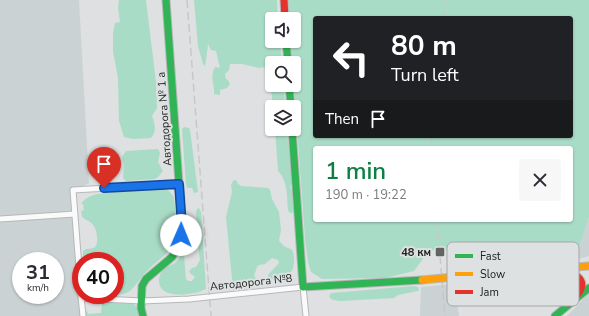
<!DOCTYPE html>
<html lang="en">
<head>
<meta charset="utf-8">
<style>
  body { margin:0; font-family:"Nunito Sans",sans-serif; background:#f7f7f7; color:#2b2b33; height:100vh; display:flex; flex-direction:column; font-size:15px; white-space:nowrap }
  * { box-sizing:border-box; margin:0 }
  p { font-size:13px; color:#7c7c81 }
  .icon { flex:none; width:22px; height:22px; fill:none; stroke:currentColor; stroke-width:2; stroke-linecap:round; stroke-linejoin:round }
  .map { position:relative; flex:1; overflow:hidden }
  .sheet { position:absolute; left:313px; top:146px; width:260px; height:76px; display:flex; flex-direction:column; background:#fff; border-radius:4px; box-shadow:0 1px 3px #0004 }
  .sheet>* { flex:none }
  .banner { position:absolute; left:313px; top:16px; width:260px; height:122px; border-radius:4px; box-shadow:0 1px 3px #0004; background:#202124; color:#fff; overflow:hidden }
  .buttons { position:absolute; left:265px; top:12px; display:grid; gap:8px }
  .buttons a { display:grid; place-items:center; width:36px; height:36px; border-radius:4px; background:#fff; box-shadow:0 1px 3px #0004; font-size:20px }
  .speed { position:absolute; left:12px; top:252px; display:flex; gap:8px; font-size:20px; font-weight:700; text-align:center }
  .speed>* { display:grid; place-content:center; width:52px; height:52px; border-radius:50%; background:#fff; box-shadow:0 1px 3px #0004; line-height:1 }
  .speed small { font-size:10px; font-weight:400 }
  .speed .limit { border:6px solid #d22; background:#fff; color:#111 }
  .pin { position:absolute; display:grid; place-items:center; width:34px; height:34px; color:#fff; margin:-41px -17px; border-radius:50% 50% 50% 0; rotate:-45deg; box-shadow:0 0 4px #0007 }
  .pin .icon { rotate:45deg }
  .me { position:absolute; width:44px; margin:-22px; rotate:1deg; stroke-linejoin:round; filter:drop-shadow(0 0 3px #0008) }
  .turn { display:flex; align-items:center; gap:14px; height:84px; padding:0 12px; font-size:18px }
  .turn .icon { width:52px; height:52px; stroke-width:2.5 }
  .turn b { display:block; font-size:28px; line-height:34px }
  .then { display:flex; align-items:center; height:38px; padding:0 12px; background:#0003; gap:8px; font-size:15px }
  .round { display:grid; place-items:center; flex:none; width:42px; height:42px; border-radius:4px; background:#f7f7f7 }
  .head { display:flex; align-items:center; justify-content:space-between; height:68px; padding:0 12px }
  h1 { font-size:24px; font-weight:600; line-height:30px; color:#0b8043 }
  .map>svg:first-child { display:block }
  .built { fill:#cad2d3; fill-rule:evenodd }
  .green { fill:#a9dcc6; fill-rule:evenodd }
  .lines { fill:none; stroke-linecap:round; stroke-linejoin:round }
  .street-casing { stroke:#b6b8b9; stroke-width:7 }
  .fast-casing { stroke:#b6b8b9; stroke-width:9 }
  .slow-casing { stroke:#b6b8b9; stroke-width:9 }
  .jam-casing { stroke:#b6b8b9; stroke-width:9 }
  .street { stroke:#fafafa; stroke-width:5 }
  .fast { stroke:#30b455; stroke-width:7 }
  .slow { stroke:#ff9f0a; stroke-width:7 }
  .jam { stroke:#e5322d; stroke-width:7 }
  .rail { stroke:#c8c8c8; stroke-width:1.5; stroke-dasharray:8 4; stroke-linecap:butt }
  .slow-bridge-casing { stroke:#b6b8b9; stroke-width:9; stroke-linecap:butt }
  .slow-bridge { stroke:#ff9f0a; stroke-width:7 }
  .route-casing { stroke:#114b97; stroke-width:10 }
  .route { stroke:#1a73e8; stroke-width:7 }
  .poi-dot { fill:#626464; stroke:#dde1e2; stroke-width:1.5 }
  .labels { text-anchor:middle; stroke-width:4; stroke-linejoin:round; paint-order:stroke }
  .street-label { font-size:11px; fill:#202121; stroke:#dde1e2 }
  .poi-label { font-size:11px; font-weight:bold; fill:#202121; stroke:#dde1e2; text-anchor:end }
  .key { fill:#dde1e2; stroke:#a4a7a8; stroke-width:1 }
  .key-label { font-size:11px; fill:#202121 }
</style>
</head>
<body>
<div class="map">
<svg width="589" height="316" viewBox="0 0 589 316">
  <rect width="100%" height="100%" fill="#dee0e1"/>
  <path class="built" d="M0 0H79L89 183 73 191 84 316H0ZM21 261H55V295H21Z
    M589 217V256L575 260Z
    M454 284 459 316H420L421 287Z
    M589 293V316H567Z"/>
  <path class="green" d="M119 0H146L156 82 157 108 152 116C155 124 157 131 151 138L133 139 124 137 119 121 118 78 113 51V33L115 23 120 22 118 8Z
    M194 0H277L278 19H272V41H280L282 63H272V85H284L285 107H273L271 87 265 81V79L269 78 270 75 268 70 264 67 259 68 242 64H230L229 70 225 74 226 79 228 80 230 84 227 88 220 90V95L214 94C215 83 209 79 215 67L220 68 216 51 211 50 208 44 206 61 205 66 203 64 198 46Z
    M288 0H589V217L575 260 471 271 463 263 453 259 448 250H426L425 256 414 271 385 278 322 279 311 272 308 262 305 239 294 85V63H292L291 41H294V19H289ZM315 18H571V136H315ZM315 148H571V220H315Z
    M184 127 189 128 190 130 198 192 194 193 192 188H187L186 184 182 129Z
    M275 129H287L292 183 290 187 292 191 293 211 292 213H290L288 210C287 197 288 181 278 171Z
    M158 149 160 153 158 162 163 171 158 177 155 179 126 181 123 178 124 165 122 157 126 151Z
    M235 180 237 181V183L241 186 268 188 270 190 272 199 279 212 281 230 279 241C280 242 283 245 284 246 286 248 290 248 292 250 294 253 294 257 294 260 294 277 285 276 270 280L268 278V275L279 263 278 260 272 258 265 264 259 265 257 267 254 276 256 278 254 284C247 285 240 288 233 284L232 279 226 217 232 192 231 185 233 181Z
    M160 187C167 189 170 191 174 197 175 209 178 230 175 240 170 254 157 260 148 270 141 276 137 285 130 291 125 294 120 295 115 295V261H83V251C87 247 92 250 95 247 99 243 97 229 93 225 88 218 82 222 81 211L84 210 83 204H81C85 198 90 196 97 194Z
    M199 208 201 212 206 289C202 290 198 293 194 293 184 295 165 297 160 286 158 281 159 276 162 271 165 266 171 266 175 263 178 261 179 258 181 255H184L186 279 188 281H192L195 277 190 273 189 271 192 268 196 267 200 260 198 247 195 242 193 238 197 228 196 211 197 209Z
    M414 286 418 287 419 289 418 291 398 295 394 298 340 301 333 300 330 298 329 296 331 293Z
    M128 301C137 304 137 308 140 316H85L87 310 88 314 101 313 102 304 103 302Z"/>
  <g class="lines">
    <g class="street-casing">
      <path id="street" d="M0 219 75 214
        M81 293 73 190 179 184
        M81 296 83 316
        M81 298 142 301 189 299 303 287 306 316"/>
    </g>
    <g class="fast-casing">
      <path id="fast" d="M286 41 288 63
        M289 85 291 107
        M292 129 303 287 422 280
        M143 316 141 308 142 286 146 279 172 257 180 244 182 226 166 0
        M555 316 589 288"/>
    </g>
    <g class="slow-casing">
      <path id="slow" d="M465 276 589 266"/>
    </g>
    <g class="jam-casing">
      <path id="jam" d="M284 0 285 19
        M560 270C573 272 589 279 578 294 576 297 572 300 569 303"/>
    </g>
    <use href="#street" class="street"/>
    <use href="#fast" class="fast"/>
    <use href="#slow" class="slow"/>
    <use href="#jam" class="jam"/>
    <path class="rail" d="M187 0 211 316
      M443 18 446 0
      M431 136 432 148
      M437 220 445 316"/>
    <g class="slow-bridge-casing">
      <path id="slow-bridge" d="M422 280 465 276"/>
    </g>
    <use href="#slow-bridge" class="slow-bridge"/>
  </g>
  <g class="lines">
    <g class="route-casing">
      <path id="route" d="M104 188 179 184 182 226 181 235"/>
    </g>
    <use href="#route" class="route"/>
  </g>
  <rect class="poi-dot" x="435" y="247" width="10" height="10" rx="2"/>
  <g class="labels">
    <g class="street-label">
      <text transform="translate(164 119) rotate(-94)" y="4">Автодорога № 1 а</text>
      <text transform="translate(251 282) rotate(-6)" y="4">Автодорога №8</text>
    </g>
    <g class="poi-label">
      <text x="431" y="256">48 км</text>
    </g>
  </g>
  <rect x="447" y="242" width="132" height="64" rx="6" class="key"/>
  <rect x="455" y="254" width="18" height="4" fill="#30b455"/>
  <rect x="455" y="272" width="18" height="4" fill="#ff9f0a"/>
  <rect x="455" y="290" width="18" height="4" fill="#e5322d"/>
  <g class="key-label">
    <text x="480" y="260">Fast</text>
    <text x="480" y="278">Slow</text>
    <text x="480" y="296">Jam</text>
  </g>
</svg>
<div class="buttons">
<a><svg class="icon" aria-label="sound" viewBox="0 0 24 24"><path d="M4 9h4l5-4v14l-5-4H4zM17 9q2 3 0 6"/></svg></a>
<a><svg class="icon" aria-label="search" viewBox="0 0 24 24"><circle cx="10" cy="10" r="6"/><path d="M15 15l6 6"/></svg></a>
<a><svg class="icon" aria-label="layers" viewBox="0 0 24 24"><path d="M12 4l9 5-9 5-9-5zM3 14l9 5 9-5"/></svg></a>
</div>
<div class="speed"><div>31<small>km/h</small></div><div class="limit">40</div></div>
<div class="pin" style="left:104px;top:188px;background:#d93025"><svg class="icon" aria-label="arrive" viewBox="0 0 24 24"><path d="M6 21V4h12l-3 4 3 4H6"/></svg></div>
<svg class="me" style="left:181px;top:235px" viewBox="-20 -20 40 40"><circle r="19" fill="#fff"/><path d="M0-13L10 11 0 6-10 11z" fill="#1a73e8"/></svg>
<div class="banner">
<div class="turn"><svg class="icon" aria-label="left" viewBox="0 0 24 24"><path d="M17 20v-9H6M10 6l-5 5 5 5"/></svg><div><b>80 m</b>Turn left</div></div>
<div class="then">Then<svg class="icon" aria-label="arrive" viewBox="0 0 24 24"><path d="M6 21V4h12l-3 4 3 4H6"/></svg></div>
</div>
<section class="sheet">
<div class="head"><div><h1>1 min</h1><p>190 m · 19:22</p></div><a class="round"><svg class="icon" aria-label="close" viewBox="0 0 24 24"><path d="M6 6l12 12M18 6L6 18"/></svg></a></div>
</section>
</div>
</body>
</html>
